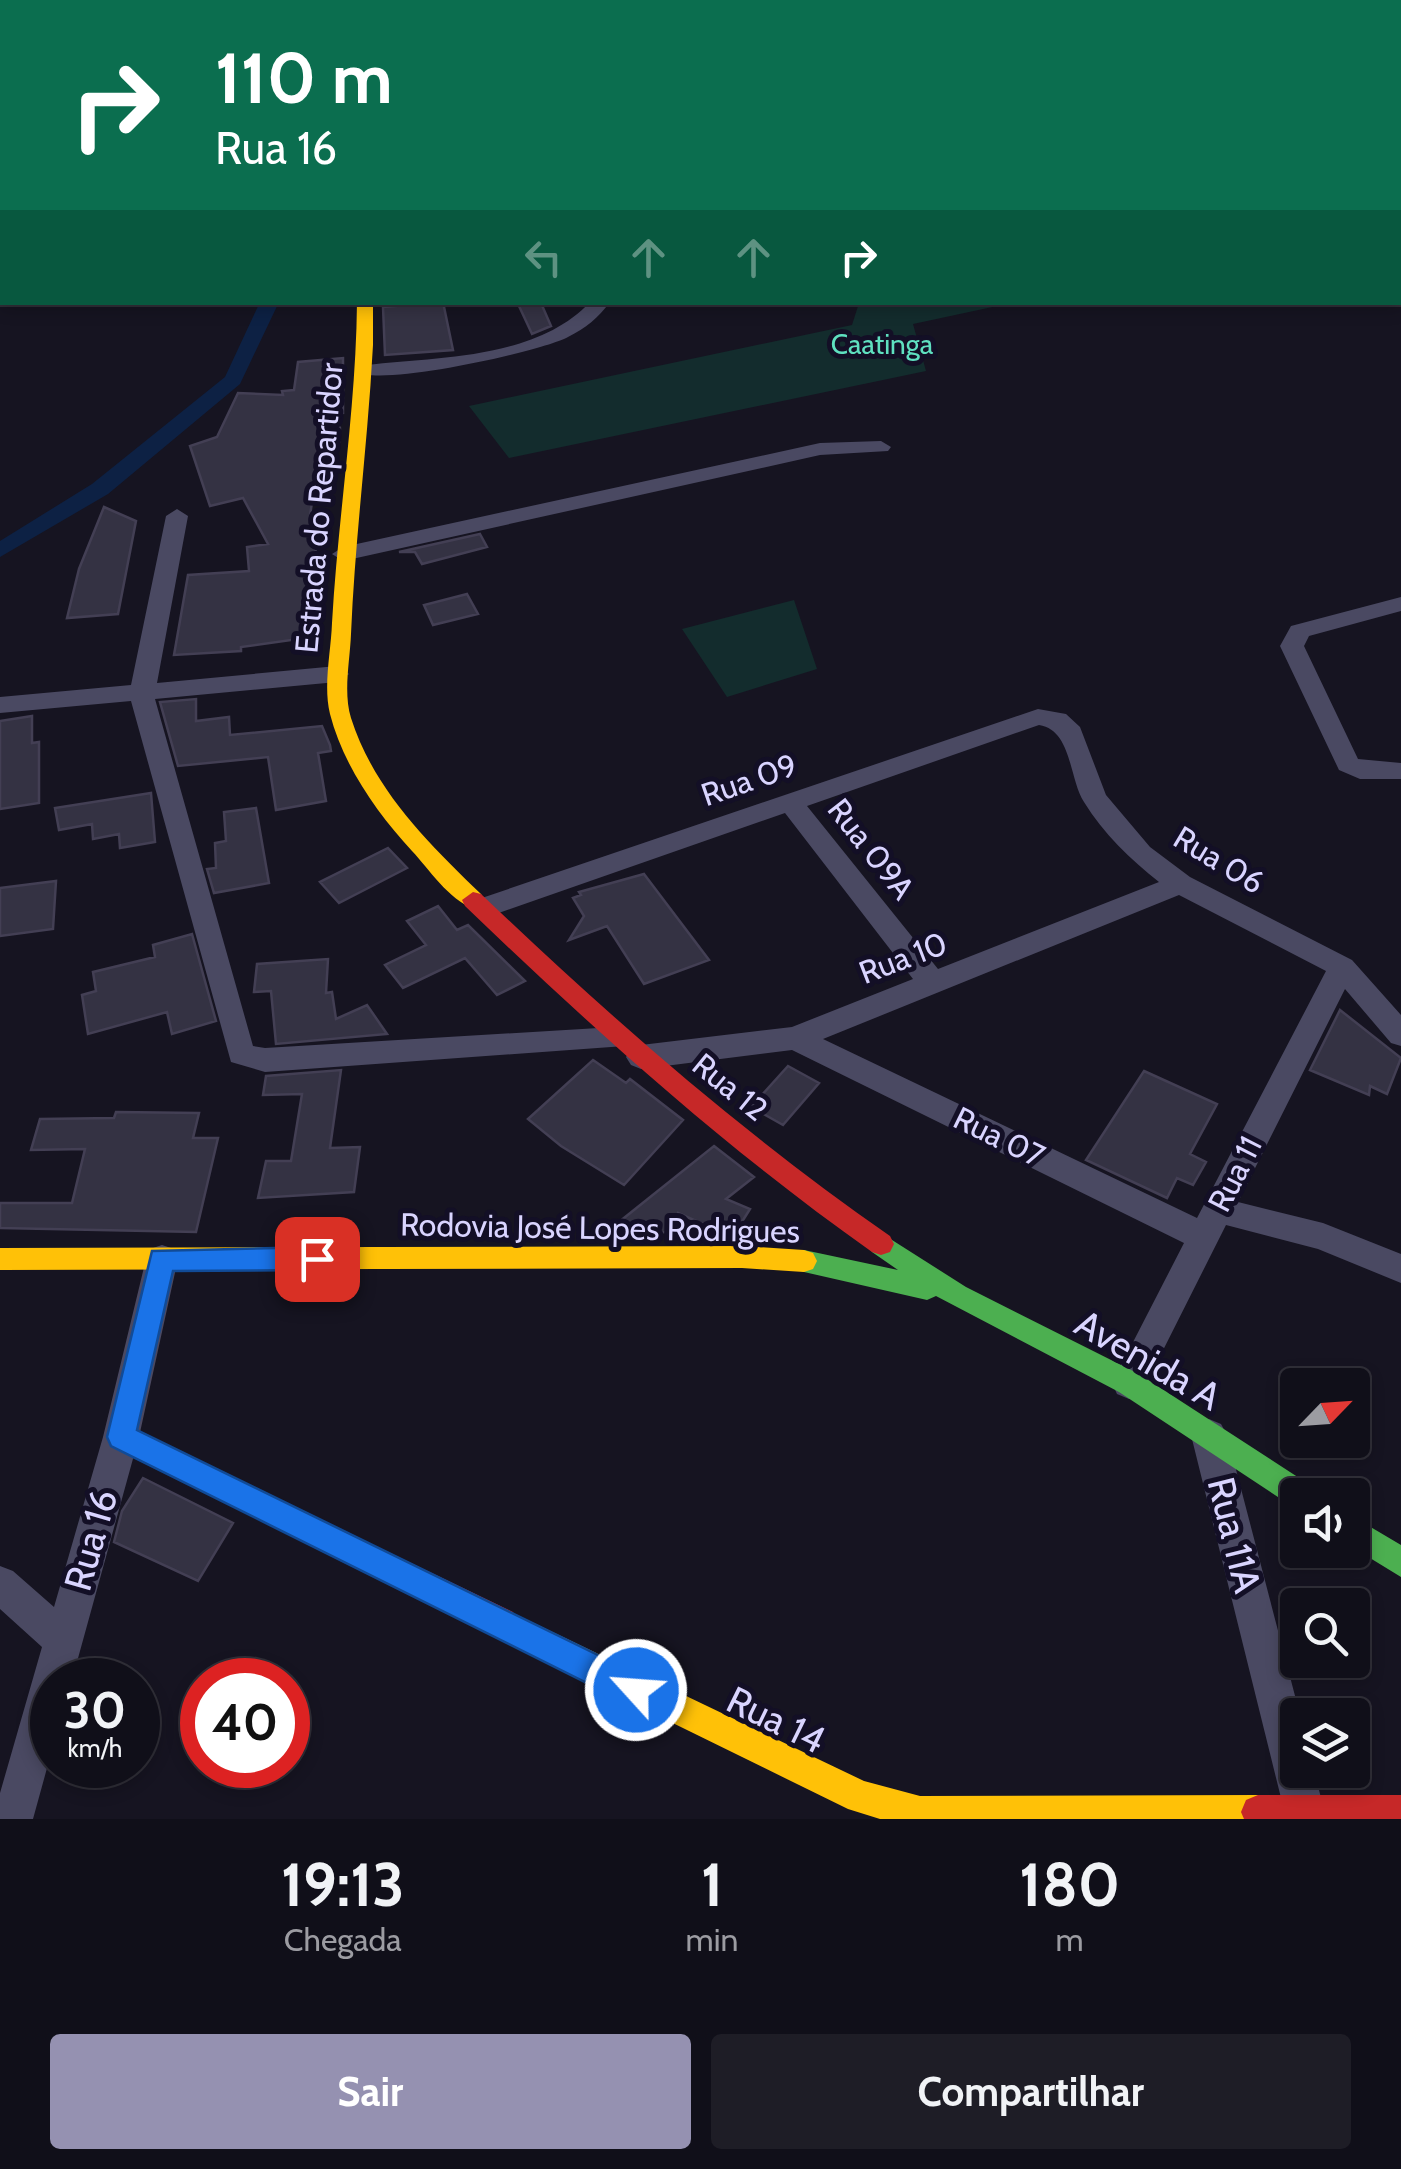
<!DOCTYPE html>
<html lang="pt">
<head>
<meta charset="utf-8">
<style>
  body { margin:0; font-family:Cabin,sans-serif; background:#1e1d26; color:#f1f3f6; height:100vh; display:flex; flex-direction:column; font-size:38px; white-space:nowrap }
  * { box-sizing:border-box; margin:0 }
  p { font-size:32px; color:#9c9ca2 }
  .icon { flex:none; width:55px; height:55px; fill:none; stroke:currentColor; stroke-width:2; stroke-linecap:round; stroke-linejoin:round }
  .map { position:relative; height:1819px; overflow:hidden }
  .side { display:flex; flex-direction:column; background:#100f19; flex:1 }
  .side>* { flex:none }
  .banner { position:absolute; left:0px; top:0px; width:1402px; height:305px; box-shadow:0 5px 15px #0003,0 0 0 2px #302f38; background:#0b6e4f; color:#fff; overflow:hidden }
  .needle { width:65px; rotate:65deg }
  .fabs { position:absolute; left:1280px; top:1368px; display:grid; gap:20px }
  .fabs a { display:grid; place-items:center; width:90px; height:90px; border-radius:10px; background:#100f19; box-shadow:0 5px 15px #0003,0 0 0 2px #302f38; font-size:50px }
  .speed { position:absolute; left:30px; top:1658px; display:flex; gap:20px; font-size:50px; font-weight:700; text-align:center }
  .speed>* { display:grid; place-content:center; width:130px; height:130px; border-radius:50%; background:#100f19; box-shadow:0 5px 15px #0003,0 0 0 2px #302f38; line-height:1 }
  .speed small { font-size:25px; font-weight:400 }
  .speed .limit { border:15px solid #d22; background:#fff; color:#111 }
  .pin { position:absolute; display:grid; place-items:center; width:85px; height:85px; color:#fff; margin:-42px; border-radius:20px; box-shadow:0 5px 15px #0006 }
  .me { position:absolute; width:110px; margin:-55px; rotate:296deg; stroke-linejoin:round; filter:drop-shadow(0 0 8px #0008) }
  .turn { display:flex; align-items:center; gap:35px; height:210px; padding:0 50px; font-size:45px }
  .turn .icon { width:130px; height:130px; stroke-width:2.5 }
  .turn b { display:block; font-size:70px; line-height:85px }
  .lanes { display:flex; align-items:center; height:95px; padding:0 50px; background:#0003; justify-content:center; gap:50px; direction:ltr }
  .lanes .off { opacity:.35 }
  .eta { display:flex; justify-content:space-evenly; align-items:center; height:170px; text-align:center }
  .eta b { font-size:60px; font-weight:800; line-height:70px }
  .button { display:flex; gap:20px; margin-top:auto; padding:20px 50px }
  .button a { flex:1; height:115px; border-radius:10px; background:#9591b1; color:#fff; font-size:40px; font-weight:800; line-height:115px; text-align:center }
  .button a+a { background:#1e1d26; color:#f1f3f6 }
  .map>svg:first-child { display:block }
  .green { fill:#132c2d }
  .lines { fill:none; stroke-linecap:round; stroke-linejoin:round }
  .canal { fill:#0d2144; fill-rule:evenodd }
  .river { stroke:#0d2144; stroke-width:48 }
  .building { fill:#343243; stroke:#433f54; stroke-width:2.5 }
  .street { fill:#4a4962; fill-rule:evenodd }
  .fast { fill:#4caf50; fill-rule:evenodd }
  .slow { fill:#ffc107; fill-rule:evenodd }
  .jam { fill:#c62828; fill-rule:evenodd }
  .route { fill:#1a73e8; stroke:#114b97; stroke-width:2.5 }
  .labels { text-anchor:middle; stroke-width:10; stroke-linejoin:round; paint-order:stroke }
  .far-park-label { font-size:28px; fill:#5fe0c0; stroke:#130f26 }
  .street-label { font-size:32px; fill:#d9d4ff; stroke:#130f26 }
  .near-street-label { font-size:38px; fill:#d9d4ff; stroke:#130f26 }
</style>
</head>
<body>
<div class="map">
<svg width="1401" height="1819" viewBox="0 0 1401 1819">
  <rect width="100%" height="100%" fill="#161421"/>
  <path class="green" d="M471 0H1074L1079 2H470Z
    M859 303H1011L913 324 926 371 509 458 469 406 852 325Z
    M794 600 817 669 727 697 682 629Z"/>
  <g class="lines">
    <path class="canal" d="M326 0H340V2H326Z
      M260 302H279L240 384 108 494 0 557V541L92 484 225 377Z"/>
    <path class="river" d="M1397 0 1401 1"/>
  </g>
  <path class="building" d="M443 302 453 350 385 355 383 307Z
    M541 303 551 326 532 334 519 306Z
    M343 358V413L332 415 340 428 339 442 326 445 334 458 327 460 334 473 332 493 312 502 310 516 322 589 320 636 241 647V651L174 655 188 575 249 571 247 547 268 544 243 498 210 506 190 446 217 437 238 393 283 395 282 391 294 390 298 362Z
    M104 507 136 521 118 614 67 618 79 569Z
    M480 534 487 547 422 564 415 552H399Z
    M467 594 478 614 433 625 424 605Z
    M196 699V721L229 717 230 735 322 726 330 745 331 751 318 753 326 801 276 810 268 757 178 766 160 702Z
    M32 716V743L39 742V803L0 809V721Z
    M151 793 155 842 120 848 119 834 93 839 92 824 59 830 55 808Z
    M256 808 269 883 214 893 207 869 216 868 215 843 226 841 224 812Z
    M388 848 407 868 339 903 320 882Z
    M644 874 709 960 644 984 607 926 569 940 584 916 573 898 581 895 579 892Z
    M56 881 53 929 0 936V888Z
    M438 906 457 930 468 925 525 981 497 995 465 958 403 988 385 965 426 945 407 921Z
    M192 934 216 1021 172 1034 167 1012 88 1034 82 995 96 991 93 972 155 957 153 945Z
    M328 959 326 993 332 992 336 1019 367 1005 387 1034 276 1044 271 991 254 992 257 964Z
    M1340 1010 1401 1058 1387 1094 1370 1086 1369 1095 1310 1070Z
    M593 1060 626 1083 630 1079 683 1120 624 1185 561 1146 528 1119Z
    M788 1066 819 1083 783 1125 751 1107Z
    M341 1070 330 1148 360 1147 354 1192 258 1198 266 1161H291L302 1094 263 1095 266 1076Z
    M1144 1071 1217 1104 1190 1154 1206 1162 1193 1185 1177 1178 1167 1198 1086 1160Z
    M116 1112 199 1113 193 1138H218L196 1232 0 1228V1203H72L85 1149 31 1150 40 1119 114 1118Z
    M714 1146 754 1177 726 1199 750 1209 735 1233H723L678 1213 670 1232 604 1234Z
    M143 1478 233 1523 198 1581 114 1542 122 1511Z"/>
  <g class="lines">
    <path class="street" d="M590 302H610C598 318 586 328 568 337 540 352 376 388 356 371L366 365C438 357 537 359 590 302Z
      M881 441 891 447 888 451 820 455 343 561 332 554 343 547 820 443Z
      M177 509 188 516 157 683 337 666 349 674 337 682 155 699 253 1046 265 1048 615 1027 625 1030 630 1038 625 1046 265 1072 231 1062 131 701 0 713V697L131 685 166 516Z
      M1401 597V611L1309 636 1304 646 1358 759 1401 763V779H1360L1339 770 1280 646 1291 626Z
      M1038 709 1066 714 1080 727 1106 795 1150 847 1190 877 1352 960 1401 1015V1046L1391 1043 1345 989 1238 1202 1323 1223 1401 1254V1283L1318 1249 1226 1225 1141 1394 1129 1399 1117 1394 1112 1383 1184 1243 792 1050 641 1069 631 1065 626 1057 631 1049 641 1045 792 1027 913 979 785 813 493 915 483 918 469 908 473 901ZM1039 725C1072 730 1069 779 1084 802 1103 833 1131 860 1159 882L938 969 807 806ZM1179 895 1326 971 1197 1218 823 1039Z
      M162 1245 174 1249 178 1259 139 1437 72 1680H52V1750L33 1819H0V1793L42 1647 0 1609V1566L13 1571 54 1607 103 1437 146 1259 150 1249Z
      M1209 1419 1221 1424 1227 1435 1300 1715 1298 1770H1314L1324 1810 1321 1819H1287L1284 1810 1191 1435 1197 1424Z"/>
    <path class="fast" d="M881 1233 966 1287 1139 1374 1310 1485 1315 1495H1298V1508L1290 1505 1119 1392 936 1296 927 1300 804 1272 795 1269 791 1261 795 1253 804 1250 898 1270 872 1252 868 1244 872 1236Z
      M1352 1516 1401 1545V1577L1352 1547Z"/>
    <path class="slow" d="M1079 0H1093L1095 2H1081Z
      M1309 0H1321L1323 2H1311Z
      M1400 163H1401V171H1400Z
      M357 302H373V345C368 441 355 537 351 634 350 661 343 692 351 718 374 790 428 843 481 894L484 900 473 908C450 901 428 868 412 851 377 813 343 765 330 714 323 686 331 652 332 623 338 516 356 410 357 302Z
      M742 1246 804 1250 813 1253 817 1261 813 1269 804 1272 742 1268 0 1270V1248Z
      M502 1608 864 1781 920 1796 1258 1795 1270 1800 1275 1812 1272 1819H880L848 1809 491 1634 486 1623 491 1612Z"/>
    <path class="jam" d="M1400 71H1401V80H1400Z
      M473 892 481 894C610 1017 743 1134 890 1236L894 1244 890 1252 881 1255 872 1252C725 1148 594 1030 465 906L462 900Z
      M121 1424 513 1612 518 1623 513 1634 502 1638 491 1634 111 1446 107 1437 111 1428Z
      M1258 1795H1401V1819H1244L1241 1812 1246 1800Z"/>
  </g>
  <path class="route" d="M317 1247 326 1251 330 1259 326 1267 317 1270 173 1271 137 1430 647 1679 652 1690 647 1702 636 1706 625 1702 111 1446 107 1437 152 1251Z"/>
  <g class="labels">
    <g class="far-park-label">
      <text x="882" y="354">Caatinga</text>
    </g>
    <g class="street-label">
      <text transform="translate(319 508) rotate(-85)" y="11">Estrada do Repartidor</text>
      <text transform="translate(749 780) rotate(-19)" y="11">Rua 09</text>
      <text transform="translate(871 849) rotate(52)" y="11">Rua 09A</text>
      <text transform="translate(1219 860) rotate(31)" y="11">Rua 06</text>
      <text transform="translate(903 958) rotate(-21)" y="11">Rua 10</text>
      <text transform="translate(730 1087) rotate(39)" y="11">Rua 12</text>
      <text transform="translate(999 1137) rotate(26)" y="11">Rua 07</text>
      <text transform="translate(1235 1174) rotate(-63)" y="11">Rua 11</text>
      <text transform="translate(600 1228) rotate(1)" y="11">Rodovia José Lopes Rodrigues</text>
    </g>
    <g class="near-street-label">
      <text transform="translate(1148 1360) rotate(30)" y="13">Avenida A</text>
      <text transform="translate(1234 1535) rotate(76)" y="13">Rua 11A</text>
      <text transform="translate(91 1540) rotate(-74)" y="13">Rua 16</text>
      <text transform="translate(776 1720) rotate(26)" y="13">Rua 14</text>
    </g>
  </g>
</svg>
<div class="fabs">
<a><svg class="needle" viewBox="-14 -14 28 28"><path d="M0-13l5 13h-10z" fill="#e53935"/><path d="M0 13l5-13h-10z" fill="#9c9ca2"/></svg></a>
<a><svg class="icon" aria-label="sound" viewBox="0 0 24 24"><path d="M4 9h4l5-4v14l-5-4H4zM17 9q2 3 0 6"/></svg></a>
<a><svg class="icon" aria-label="search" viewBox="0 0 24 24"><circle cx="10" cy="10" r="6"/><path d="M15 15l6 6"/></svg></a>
<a><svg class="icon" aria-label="layers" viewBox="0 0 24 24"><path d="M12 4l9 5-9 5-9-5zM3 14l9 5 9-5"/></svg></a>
</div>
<div class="speed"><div>30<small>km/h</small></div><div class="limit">40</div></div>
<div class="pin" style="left:317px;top:1259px;background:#d93025"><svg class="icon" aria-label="arrive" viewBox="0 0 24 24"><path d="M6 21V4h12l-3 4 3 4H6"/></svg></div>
<svg class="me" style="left:636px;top:1690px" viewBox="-20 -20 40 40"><circle r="17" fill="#1a73e8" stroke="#fff" stroke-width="3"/><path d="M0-11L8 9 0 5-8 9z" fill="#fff"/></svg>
<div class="banner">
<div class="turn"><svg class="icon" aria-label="right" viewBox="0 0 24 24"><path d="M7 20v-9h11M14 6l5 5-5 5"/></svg><div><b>110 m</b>Rua 16</div></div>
<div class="lanes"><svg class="icon off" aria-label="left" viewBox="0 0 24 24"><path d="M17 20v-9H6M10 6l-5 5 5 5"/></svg><svg class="icon off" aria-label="ahead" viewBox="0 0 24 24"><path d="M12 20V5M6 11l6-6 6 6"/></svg><svg class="icon off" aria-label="ahead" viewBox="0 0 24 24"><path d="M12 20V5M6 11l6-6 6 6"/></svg><svg class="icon" aria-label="right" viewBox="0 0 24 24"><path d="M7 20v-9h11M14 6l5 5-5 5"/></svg></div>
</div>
</div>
<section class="side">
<div class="eta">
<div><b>19:13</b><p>Chegada</p></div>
<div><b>1</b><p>min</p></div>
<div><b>180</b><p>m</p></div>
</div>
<div class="button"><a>Sair</a><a>Compartilhar</a></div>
</section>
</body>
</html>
